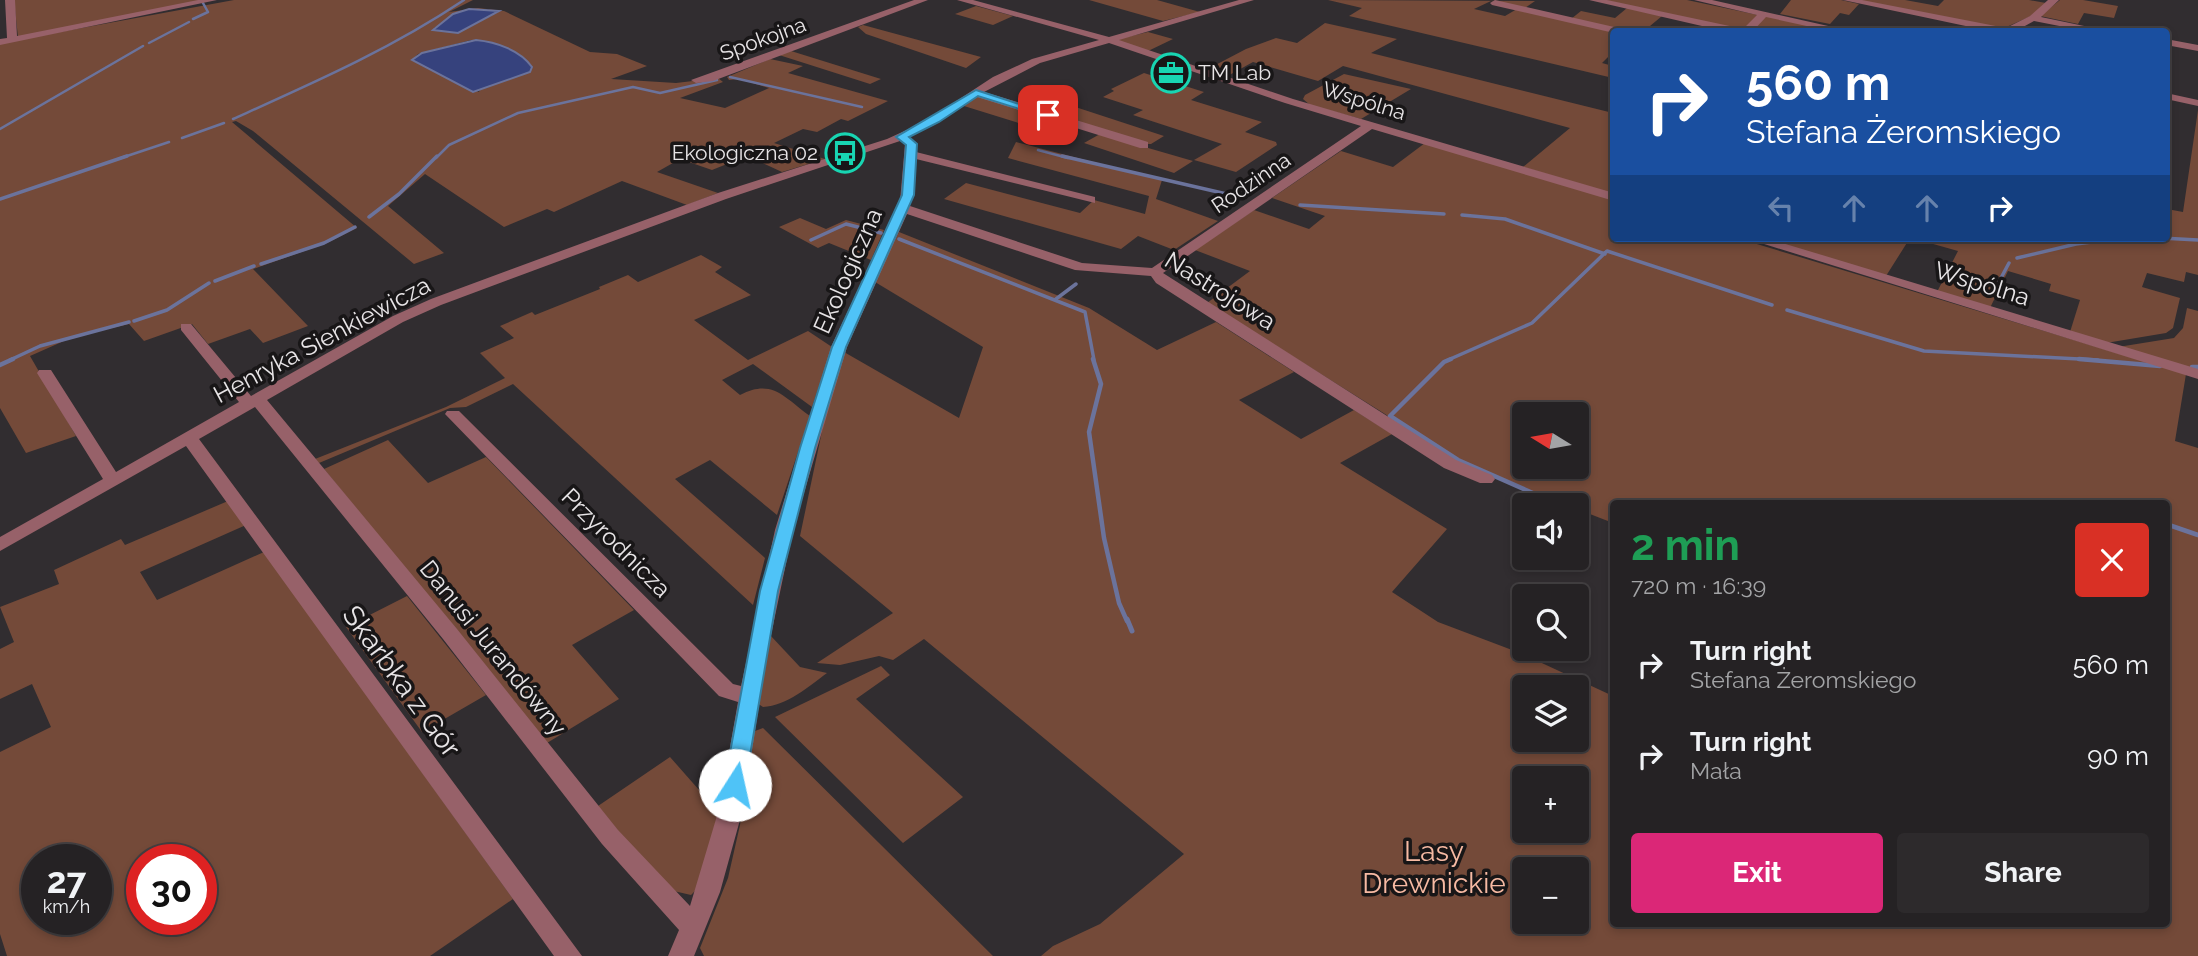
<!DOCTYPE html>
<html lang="en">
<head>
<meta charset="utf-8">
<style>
  body { margin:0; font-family:Raleway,sans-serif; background:#2d2a2c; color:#f1f3f6; height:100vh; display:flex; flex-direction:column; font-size:26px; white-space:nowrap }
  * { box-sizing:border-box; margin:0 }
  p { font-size:23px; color:#a3a4a6 }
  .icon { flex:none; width:38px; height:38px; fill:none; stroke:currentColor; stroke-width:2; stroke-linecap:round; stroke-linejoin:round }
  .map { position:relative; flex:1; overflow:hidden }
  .details { position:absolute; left:1610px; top:500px; width:560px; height:427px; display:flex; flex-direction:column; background:#252224; border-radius:7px; box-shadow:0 4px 10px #0003,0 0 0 2px #423f41 }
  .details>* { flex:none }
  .hud { position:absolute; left:1610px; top:28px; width:560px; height:214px; border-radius:7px; box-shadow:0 4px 10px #0003,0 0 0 2px #423f41; background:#1a4fa0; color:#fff; overflow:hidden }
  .needle { width:46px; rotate:281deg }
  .buttons { position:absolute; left:1512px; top:402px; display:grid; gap:14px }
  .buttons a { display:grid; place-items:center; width:77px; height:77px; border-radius:7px; background:#252224; box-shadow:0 4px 10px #0003,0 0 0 2px #423f41; font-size:35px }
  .speed { position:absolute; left:21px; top:844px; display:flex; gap:14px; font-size:35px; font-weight:700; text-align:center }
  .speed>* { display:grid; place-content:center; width:91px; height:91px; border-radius:50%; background:#252224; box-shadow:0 4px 10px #0003,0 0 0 2px #423f41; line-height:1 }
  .speed small { font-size:18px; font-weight:400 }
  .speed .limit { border:10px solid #d22; background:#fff; color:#111 }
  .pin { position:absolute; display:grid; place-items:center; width:60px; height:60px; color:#fff; margin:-30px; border-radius:14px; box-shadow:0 4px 10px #0006 }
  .me { position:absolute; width:77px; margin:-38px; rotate:10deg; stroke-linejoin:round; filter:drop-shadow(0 0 5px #0008) }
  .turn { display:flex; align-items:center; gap:24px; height:147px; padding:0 21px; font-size:32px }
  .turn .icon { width:91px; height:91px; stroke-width:2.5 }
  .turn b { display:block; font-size:49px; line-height:60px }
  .lanes { display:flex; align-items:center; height:66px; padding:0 21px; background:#0003; justify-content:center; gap:35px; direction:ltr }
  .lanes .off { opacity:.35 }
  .round { display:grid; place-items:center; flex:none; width:74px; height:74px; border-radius:7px; background:#2d2a2c }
  .summary { display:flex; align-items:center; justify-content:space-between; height:119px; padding:0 21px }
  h1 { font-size:42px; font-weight:700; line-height:52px; color:#1e9e55 }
  .action { display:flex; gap:14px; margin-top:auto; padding:14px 21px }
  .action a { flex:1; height:80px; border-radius:7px; background:#db2777; color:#fff; font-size:28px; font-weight:700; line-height:80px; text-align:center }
  .action a+a { background:#2d2a2c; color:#f1f3f6 }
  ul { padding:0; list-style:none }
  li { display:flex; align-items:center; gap:21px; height:91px; padding:0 21px }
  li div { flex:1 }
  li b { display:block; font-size:26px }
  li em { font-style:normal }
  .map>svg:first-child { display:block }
  .green { fill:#744a39; fill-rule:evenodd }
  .water { fill:#36427d; stroke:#6b739c; stroke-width:2 }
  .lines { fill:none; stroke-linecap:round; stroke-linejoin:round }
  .stream-far3 { stroke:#6b739c; stroke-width:2.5 }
  .stream-far2 { stroke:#6b739c; stroke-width:3.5 }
  .stream-far1 { stroke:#6b739c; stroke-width:4.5 }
  .stream { stroke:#6b739c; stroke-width:5 }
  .minor { fill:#976169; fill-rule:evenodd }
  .route { fill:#4fc3f7; stroke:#337fa1; stroke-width:2 }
  .labels { text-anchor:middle; stroke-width:7; stroke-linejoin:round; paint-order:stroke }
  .far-street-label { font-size:21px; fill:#e7e4e6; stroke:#181617 }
  .far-poi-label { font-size:21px; fill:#e7e4e6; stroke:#181617; text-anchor:start }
  .street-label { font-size:24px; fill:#e7e4e6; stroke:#181617 }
  .near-street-label { font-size:28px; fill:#e7e4e6; stroke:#181617 }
  .near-park-label { font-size:28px; fill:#f7baa3; stroke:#181617 }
</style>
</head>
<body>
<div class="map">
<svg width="2198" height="956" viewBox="0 0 2198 956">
  <rect width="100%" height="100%" fill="#312d30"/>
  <path class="green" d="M14 0H208L18 37Z
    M234 0H473L449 12 478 8 504 11 590 52 617 54 647 66 611 79 676 83 718 78 723 82 680 98 725 108 769 88 739 79 729 80 727 77 770 59 803 66 788 73 888 101 848 121 841 119 817 132 803 129 774 143 825 159 782 172 747 156 712 170 680 159 657 172 718 193 687 205 622 181 554 212 547 209 504 227 425 174 388 206 444 253 414 264 253 131 236 121 232 122 357 228 327 243 253 269 308 326 263 343 250 329 208 344 192 324 144 341 129 324 73 337 30 356 76 436 26 453 0 408V43ZM487 9 498 12 458 33 434 28 463 10ZM471 40 494 43 479 92 412 60 418 54Z
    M1089 0H1157L1200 12 1163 21Z
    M1328 0 1535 1 1525 8 1491 1 1474 9 1505 16 1517 9 1614 32 1613 52 1602 63 1613 66V78L1349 16 1362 8Z
    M1604 0H1687L1758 15 1743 30Z
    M1791 0H1841L1859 4 1849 15 1840 13 1830 24 1780 14Z
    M1856 0H1905L1938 6 1944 0H2029L2046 3 2031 16 2002 29Z
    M2060 0H2083L2118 6 2114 18 2084 13 2078 24 2040 16Z
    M976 6 1013 16 993 25 955 14Z
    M1627 8 1662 16 1650 26 1675 31H1629L1571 19 1581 11 1615 18Z
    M1767 15 1812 26 1807 31H1751Z
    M1325 23 1397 39 1371 53 1613 113V194L1523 167 1570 128 1343 66 1318 81 1253 62 1224 78 1204 71 1246 49 1276 38 1297 43Z
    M863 25 981 57 966 68 866 34 858 27Z
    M1148 32 1173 39 1146 52 1114 40Z
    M791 51 881 79 870 84 779 55Z
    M1144 73 1204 92 1191 100 1262 122 1245 132 1276 142 1277 145 1236 172 1194 160 1222 144 1133 115 1143 110 1103 97 1114 91 1111 89Z
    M1344 74 1411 89 1361 119 1310 105 1303 99 1305 95Z
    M979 95 1059 121 1041 130 964 106Z
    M1054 100 1164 136 1151 144H1145L1038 109Z
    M2198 110V275L2186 272 2184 282 2147 273 2142 287 2180 298 2173 328 2166 333 2106 343 2070 332 2080 300 2049 291 2051 284 2008 271 1990 308 1937 292 1958 251 1912 238H2166L2167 209 2183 212Z
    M1100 134 1193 161 1174 173 1084 143Z
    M1016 142 1162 180 1156 199 1218 221 1174 250 1138 236 1121 249 944 199 966 183 1080 213 1094 200 1145 214 1149 196 1008 158Z
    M1425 143 1613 199 1614 238H1737L2186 374 2175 441 2198 448V956H1041L1053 946 1100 924 1184 854 924 639 893 660 879 656 840 665 817 663 893 613 800 536 825 417 844 352 959 418 983 347 875 282 899 232 1089 308 1157 350 1216 322 1294 372 1239 400 1301 439 1354 410 1392 434 1340 463 1447 529 1392 592 1438 622 1520 653 1613 696 1614 924H2166V504H1614L1613 523 1577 509V506H1568L1454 461 1385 414 1207 303 1250 271 1195 250 1254 210 1309 229 1325 216 1272 198 1341 151 1393 167ZM1524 415H1577V467H1524ZM1524 688H1577V740H1524ZM1524 779H1577V831H1524ZM1524 870H1577V922H1524Z
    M800 218 826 229 846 220 884 230 871 260 829 243 818 248 779 227Z
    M1761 238H1910L1886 276Z
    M701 255 722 267 715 272 751 295 694 320 748 360 808 331 832 347 812 407 753 364 722 380 740 395C772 378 784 397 810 416L777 515 710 460 675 479 765 558 753 605 513 384 466 407 450 408 319 463 315 459 446 407 505 378 480 353 514 338 500 326 532 312 535 315 600 289 599 287 628 275 638 282Z
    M2187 308 2198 311V370L2118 347 2174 338 2183 328Z
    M388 440 428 483 486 457 634 610 572 645 619 699 547 743 324 469Z
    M228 501 246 525 140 572 157 600 264 552 513 899 430 956H7L0 934V752L51 727 32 684 0 699V649L14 642 0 607 59 584 54 570 121 539 125 545ZM37 859H96V919H37ZM142 859H201V919H142Z
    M407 596 486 695 422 732 346 627Z
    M770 635 800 667 827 673C809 686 787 706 763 707L757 703Z
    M881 666 890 675 856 699 963 797 903 843 775 717Z
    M763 728 993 956H704L700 948 728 878 740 825 753 738 755 731Z
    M670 757 722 816 699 887 691 895 665 889 598 806Z"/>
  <path class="water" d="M469 9 499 11 458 33 433 30 453 14Z
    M476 40C496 42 520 50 532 67L530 72 473 92 412 60 422 53Z"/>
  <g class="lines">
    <path class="stream-far3" d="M193 19 208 12 203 3
      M149 43 189 22
      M730 77 862 107
      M233 119C313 83 391 49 464 0
      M0 129 143 46
      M182 138 224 123
      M1038 150 1068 158
      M121 158 169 142
      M436 158 449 145 518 113 633 87 660 93 717 80"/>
    <path class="stream-far2" d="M1062 156 1244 198
      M0 199 127 156
      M1300 205 1444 214
      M1462 215 1505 219 1605 254
      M369 217 399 194 437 156
      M2161 238 2198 240
      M899 239 1085 312 1094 360
      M811 240 846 224 881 233
      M2017 258 2076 244 2124 238
      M261 264 324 243 355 227
      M215 281 254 266
      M1994 291 2009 263
      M1056 299 1076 284
      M1787 310 1924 351 2098 360
      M134 321 167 310 209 283
      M10 360 40 346 129 322
      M1448 360 1532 323 1607 251 1772 305"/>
    <path class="stream-far1" d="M1093 359 1101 384 1089 432 1104 538 1119 603 1127 621
      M1451 359 1444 362 1390 416 1458 460 1560 505
      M2079 359 2160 366
      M0 365 13 359
      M2192 367H2198
      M2166 524 2198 535"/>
    <path class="stream" d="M1127 619 1132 631"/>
    <path class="minor" d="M5 0H15L17 36 198 0H217L0 45V39L7 38Z
      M914 0H928L713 81 696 83 691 80Z
      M957 0H973L1109 37 1239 0H1254L1119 40 1293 99 1614 193V201L1372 129 1163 273 1456 460 1492 475 1495 479 1492 483H1480L1444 468 1156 283 1151 276 1075 270 907 214 847 347 793 530 766 659 743 809 720 892 694 956H668L679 930 602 844 443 639 255 407 199 439 582 956H554L186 446 0 551V537L103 479 37 373 39 370H51L116 472 239 402 181 330V324H191L251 396 393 316 431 299 718 193 887 139 926 121 993 77 1032 59 1099 40ZM1109 43 1285 103 1361 126 1152 268 1082 263 910 206 916 159 1095 203V197L916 152 917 143 909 137 934 125 977 97 1140 148H1148V142L984 92 1040 63ZM900 141 905 144 900 201 831 347 775 530 741 686 733 684 459 411H447L445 414 719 696 738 702 719 809 690 906 618 830 457 629 267 400 403 322 441 305 726 199Z
      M1495 0 1623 29 1628 32 1614 33 1492 5 1490 3Z
      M1589 0H1607L1739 28 1745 27 1757 15 1694 0H1712L1855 32H1834L1766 17 1752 32H1728Z
      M1843 0H1862L2006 28 2030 16 2048 0H2059L2041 17 2113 32H2090L2034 21 2014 32H1994Z
      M2166 39 2198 45V51L2166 45Z
      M2166 93 2198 100V106L2166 99Z
      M1745 238H1766L2198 369V379Z"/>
  </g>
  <path class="route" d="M976 90 1053 115 1048 118 978 96 939 122 909 137 917 144 914 195 846 347 815 448 778 591 745 785 742 791 735 794 728 791 724 785 760 591 800 448 832 347 902 195 906 145 896 137Z"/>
  <defs>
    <g id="office-ring" transform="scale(2.0125)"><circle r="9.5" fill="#181617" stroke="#18d5b2" stroke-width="1.5"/><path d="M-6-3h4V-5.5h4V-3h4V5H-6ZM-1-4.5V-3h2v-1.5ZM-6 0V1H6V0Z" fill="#18d5b2"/></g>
    <g id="bus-ring" transform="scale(2.0125)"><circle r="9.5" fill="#181617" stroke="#18d5b2" stroke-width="1.5"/><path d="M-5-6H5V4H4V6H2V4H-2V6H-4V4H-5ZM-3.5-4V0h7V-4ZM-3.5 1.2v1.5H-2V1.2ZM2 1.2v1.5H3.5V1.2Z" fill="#18d5b2"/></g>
  </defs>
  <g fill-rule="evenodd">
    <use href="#office-ring" x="1171" y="73"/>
    <use href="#bus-ring" x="845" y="153"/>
  </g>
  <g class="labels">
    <g class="far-street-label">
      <text transform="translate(763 39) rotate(-20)" y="7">Spokojna</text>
      <text transform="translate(1364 101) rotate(17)" y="7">Wspólna</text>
      <text transform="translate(1251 183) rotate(-34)" y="7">Rodzinna</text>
    </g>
    <g class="far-poi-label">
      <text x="1198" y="80">TM Lab</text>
      <text x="818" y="160" text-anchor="end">Ekologiczna 02</text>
    </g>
    <g class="street-label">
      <text transform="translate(848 271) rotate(-66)" y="8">Ekologiczna</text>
      <text transform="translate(1982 284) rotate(17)" y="8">Wspólna</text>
      <text transform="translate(1220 291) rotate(32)" y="8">Nastrojowa</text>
      <text transform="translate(322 340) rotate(-28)" y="8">Henryka Sienkiewicza</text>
      <text transform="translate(616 543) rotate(45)" y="8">Przyrodnicza</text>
      <text transform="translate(493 648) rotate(51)" y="8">Danusi Jurandówny</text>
    </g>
    <g class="near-street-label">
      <text transform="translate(402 681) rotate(54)" y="10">Skarbka z Gór</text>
    </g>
    <g class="near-park-label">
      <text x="1434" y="861">Lasy<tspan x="1434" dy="32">Drewnickie</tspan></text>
    </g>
  </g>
</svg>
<div class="buttons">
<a><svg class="needle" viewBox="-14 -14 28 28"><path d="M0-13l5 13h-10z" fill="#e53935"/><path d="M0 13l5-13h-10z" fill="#a3a4a6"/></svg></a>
<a><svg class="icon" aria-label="sound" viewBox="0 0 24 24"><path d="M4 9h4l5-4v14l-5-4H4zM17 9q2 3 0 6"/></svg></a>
<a><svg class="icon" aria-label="search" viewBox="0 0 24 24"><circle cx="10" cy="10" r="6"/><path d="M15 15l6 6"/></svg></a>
<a><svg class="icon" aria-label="layers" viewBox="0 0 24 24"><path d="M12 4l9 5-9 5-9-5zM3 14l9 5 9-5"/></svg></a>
<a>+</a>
<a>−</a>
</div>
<div class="speed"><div>27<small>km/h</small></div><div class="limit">30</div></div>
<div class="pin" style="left:1048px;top:115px;background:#d93025"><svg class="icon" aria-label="arrive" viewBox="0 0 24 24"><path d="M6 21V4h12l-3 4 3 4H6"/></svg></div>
<svg class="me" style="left:735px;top:785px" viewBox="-20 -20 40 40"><circle r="19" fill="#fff"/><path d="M0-13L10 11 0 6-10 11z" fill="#4fc3f7"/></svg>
<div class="hud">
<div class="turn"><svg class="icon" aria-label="right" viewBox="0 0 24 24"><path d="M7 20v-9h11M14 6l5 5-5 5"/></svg><div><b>560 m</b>Stefana Żeromskiego</div></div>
<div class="lanes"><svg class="icon off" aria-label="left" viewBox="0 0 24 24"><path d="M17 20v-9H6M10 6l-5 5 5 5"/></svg><svg class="icon off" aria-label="ahead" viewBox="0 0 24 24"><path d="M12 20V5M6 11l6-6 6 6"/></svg><svg class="icon off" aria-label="ahead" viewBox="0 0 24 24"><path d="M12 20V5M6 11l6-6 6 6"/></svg><svg class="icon" aria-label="right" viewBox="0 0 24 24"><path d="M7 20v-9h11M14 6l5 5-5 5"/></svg></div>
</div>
<section class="details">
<div class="summary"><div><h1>2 min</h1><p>720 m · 16:39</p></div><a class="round" style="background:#d93025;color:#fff"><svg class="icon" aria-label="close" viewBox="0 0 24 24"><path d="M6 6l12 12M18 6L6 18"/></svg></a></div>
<ul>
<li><svg class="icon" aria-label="right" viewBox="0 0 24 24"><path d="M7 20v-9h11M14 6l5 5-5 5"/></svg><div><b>Turn right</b><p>Stefana Żeromskiego</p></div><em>560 m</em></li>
<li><svg class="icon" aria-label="right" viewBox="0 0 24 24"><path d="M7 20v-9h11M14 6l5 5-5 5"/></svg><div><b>Turn right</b><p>Mała</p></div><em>90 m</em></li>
</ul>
<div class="action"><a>Exit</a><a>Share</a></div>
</section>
</div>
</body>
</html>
